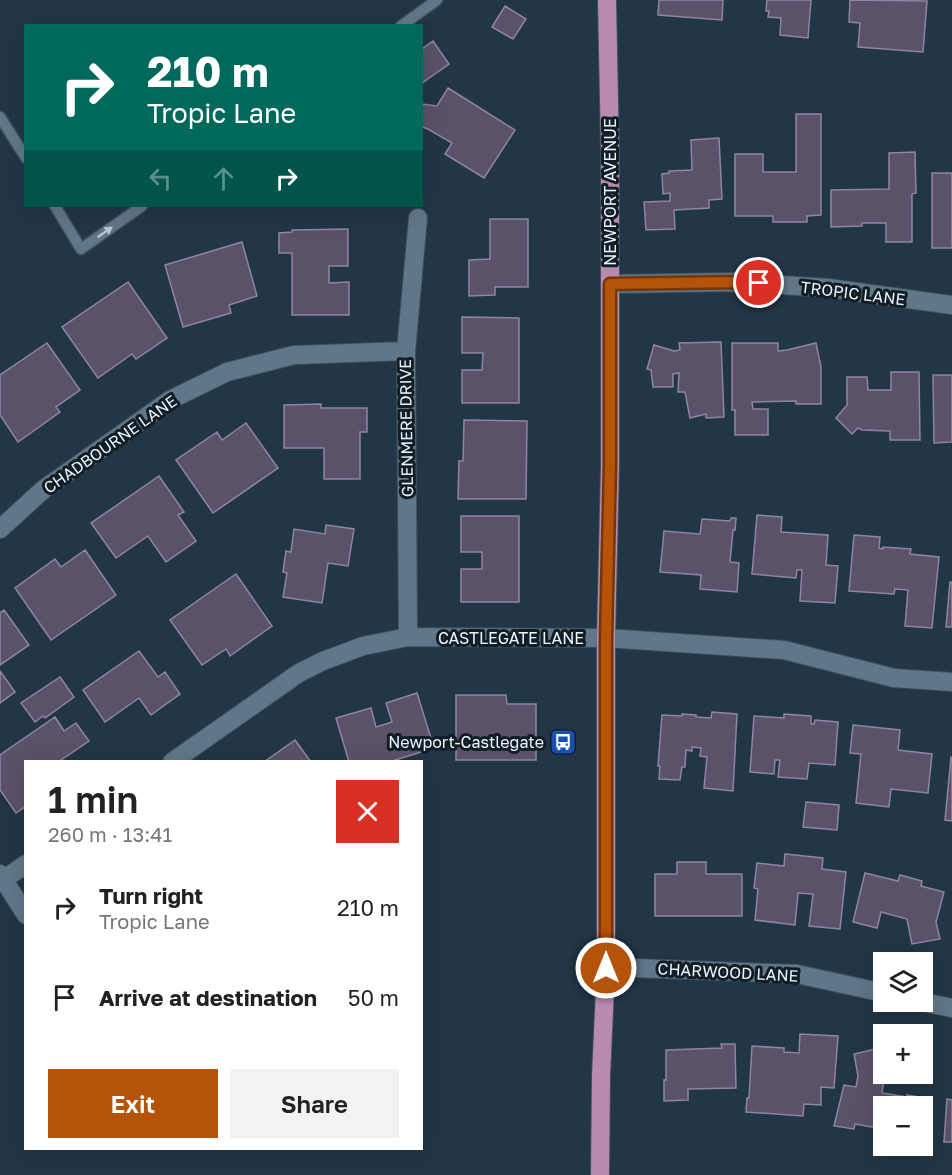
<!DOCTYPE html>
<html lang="en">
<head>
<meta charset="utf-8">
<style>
  body { margin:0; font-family:"Golos Text",sans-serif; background:#f2f2f2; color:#222; height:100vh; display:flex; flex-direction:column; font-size:22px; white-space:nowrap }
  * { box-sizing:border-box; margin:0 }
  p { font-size:20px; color:#767676 }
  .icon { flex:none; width:33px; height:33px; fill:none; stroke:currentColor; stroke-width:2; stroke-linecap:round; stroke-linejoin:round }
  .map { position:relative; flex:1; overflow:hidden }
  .sheet { position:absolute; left:24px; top:760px; width:399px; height:390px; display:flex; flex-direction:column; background:#fff; border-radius:0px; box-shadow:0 6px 24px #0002 }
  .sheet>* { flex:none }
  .top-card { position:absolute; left:24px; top:24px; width:399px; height:183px; border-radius:0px; box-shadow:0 6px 24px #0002; background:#00695c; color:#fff; overflow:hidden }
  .fabs { position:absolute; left:873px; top:952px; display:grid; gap:12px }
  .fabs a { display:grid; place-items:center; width:60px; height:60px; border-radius:0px; background:#fff; box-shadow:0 6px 24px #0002; font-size:30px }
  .pin { position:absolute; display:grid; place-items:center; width:51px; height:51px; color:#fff; margin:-26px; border:3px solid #fff; border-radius:50%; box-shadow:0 2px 6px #0007 }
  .me { position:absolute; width:66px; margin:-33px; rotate:0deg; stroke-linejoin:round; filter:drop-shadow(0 0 4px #0008) }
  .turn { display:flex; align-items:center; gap:21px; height:126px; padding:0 24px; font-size:27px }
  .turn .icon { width:78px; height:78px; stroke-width:2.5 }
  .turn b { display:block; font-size:42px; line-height:51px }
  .lanes { display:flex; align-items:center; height:57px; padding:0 24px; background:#0003; justify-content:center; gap:30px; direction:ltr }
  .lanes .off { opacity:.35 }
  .round { display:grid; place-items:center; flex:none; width:63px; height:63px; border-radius:0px; background:#f2f2f2 }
  .headline { display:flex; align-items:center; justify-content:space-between; height:102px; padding:0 24px }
  h1 { font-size:36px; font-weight:600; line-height:45px }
  .button { display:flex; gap:12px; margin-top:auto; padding:12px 24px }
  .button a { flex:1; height:69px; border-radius:0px; background:#b45309; color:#fff; font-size:24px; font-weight:600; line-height:69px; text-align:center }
  .button a+a { background:#f2f2f2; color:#222 }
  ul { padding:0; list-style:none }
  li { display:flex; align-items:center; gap:18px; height:90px; padding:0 24px }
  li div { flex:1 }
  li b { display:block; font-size:22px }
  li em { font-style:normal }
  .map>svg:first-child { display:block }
  .building { fill:#5b5169; stroke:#8f859e; stroke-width:1.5 }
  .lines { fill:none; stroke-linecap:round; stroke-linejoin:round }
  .lane-casing { stroke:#3e515e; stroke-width:13 }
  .street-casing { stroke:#3e515e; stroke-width:20 }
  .primary-casing { stroke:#3e515e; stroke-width:20 }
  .lane { stroke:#607789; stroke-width:10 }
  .street { stroke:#607789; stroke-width:18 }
  .primary { stroke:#b98ab1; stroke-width:18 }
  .oneway { fill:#b8c8d5 }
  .route-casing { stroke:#753606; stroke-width:15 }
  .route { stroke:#b45309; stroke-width:10 }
  .labels { text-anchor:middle; stroke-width:6; stroke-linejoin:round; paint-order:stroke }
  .street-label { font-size:16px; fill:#e7f4fe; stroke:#131d24 }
  .poi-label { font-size:16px; fill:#e7f4fe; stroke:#131d24; text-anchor:end }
</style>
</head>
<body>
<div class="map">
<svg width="952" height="1175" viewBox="0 0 952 1175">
  <rect width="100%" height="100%" fill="#213646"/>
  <path class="building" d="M659 0H723L722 20 658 15Z
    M767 0H811L808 38 780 35 781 18 768 17 769 11H766Z
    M850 0 927 1 923 52 858 47 860 23 849 22Z
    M505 6 526 19 513 39 492 27Z
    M433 41 449 64 422 83V49Z
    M448 88 515 130 484 178 445 154 452 143 428 129 422 127V104L437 106Z
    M796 114H821V215L807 216V222H773V216H735V154H763V172H796Z
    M719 138 722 199 709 200V208L674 210 675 229 646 230 644 202 670 201V193L663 194 662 174 669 173V171L692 170 691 140Z
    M915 152 916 193 912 194V242H886V223H862V226L831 227V190L889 189V153Z
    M932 173H952V248H932Z
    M490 219H528V287H495V295L469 296V260L490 259Z
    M348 229V266H329V283L349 282V315H292V253H279V233L292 232V230Z
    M242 242 257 296 229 305 231 313 183 327 165 265Z
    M128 282 167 338 136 359 132 354 98 378 62 327Z
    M462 317 519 318V403H462V370H482L483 353H462Z
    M721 342 724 417 706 418V414L690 418 685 392H678L679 373 673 374V387H653L651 370 647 369 654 345 674 351 680 350 679 343Z
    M47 343 80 390 56 407 60 412 18 442 0 415V375Z
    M732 343H778V351L787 350 816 343 821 367V404H796V401L752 402 753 409H768V435H735V410H732Z
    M891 372H919L920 440H890V431L862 430 858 428 852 434 836 418 847 405V377H867L868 390H891Z
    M933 375H952V442L934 443Z
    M321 404V408H367V432H360V479H324V448H284V405Z
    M464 420 527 421 526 499H458L459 461H463Z
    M246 423 278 468 213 513 176 460 217 432 222 440Z
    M159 476 184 512 178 515 196 541 166 562 148 536 116 558 91 523Z
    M757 515 782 517 781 532 828 535 826 565 838 566 835 603 800 601 802 570H797L796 578 752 574Z
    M461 516H519V602H461V569H482V552H461Z
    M731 518H736L735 530H733L730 562 739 563 737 592 700 589 701 575 660 572 664 531 700 534 702 519 730 521Z
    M326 525 354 529 348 566 328 563 322 603 283 597 287 573 283 572 286 551 291 552 294 529 325 534Z
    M854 535 880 537 879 548 883 549V547L911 549 910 554 939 557 932 628 905 626 908 590 895 589 894 594 849 591Z
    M85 550 116 595 51 640 15 588 55 559 61 567Z
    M236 574 272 626 230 656 226 649 202 665 170 620Z
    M950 582H952V627H946Z
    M4 610 29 645 0 665V613Z
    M139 651 158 677 165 672 180 694 151 715 139 698 105 722 83 690Z
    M0 671 15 692 0 703Z
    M60 677 74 697 45 718 43 716 35 722 21 703Z
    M417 693 434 748 389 762H349L336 718 371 708 376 727 392 722 386 703Z
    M456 695H506L507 704H536V760H456Z
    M712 712 737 714 733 791 704 788 707 757 700 756 701 748 692 747V751L686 750 685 767H682L680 780 659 779 660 766H658L662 715 682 716V714L696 715V717L711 718Z
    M784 714 811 716V724H814L815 720 838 722 835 765 809 763 807 779 778 777 780 760H775L774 774 750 772 754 716 784 718Z
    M55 717 64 731 76 723 89 741 58 762H26V806L16 813 0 790V755Z
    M853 725 900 730 898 750 932 754 928 793 891 789 889 807 856 803 861 754 850 753Z
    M295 740 311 762H264Z
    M951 757 952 758V821L945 820Z
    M806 802 839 805 837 830 803 827Z
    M785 854 823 858 822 869 846 872 840 929 809 926 813 894 798 893 795 925 755 920 758 889 754 888 757 863 784 866Z
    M677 862H706V874H742V916H655V874H677Z
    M865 873 898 881 900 875 922 881 921 886 944 892 936 922 940 939 912 944 907 919 881 912 877 928 853 922Z
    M800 1034 838 1036 834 1088 821 1087V1105L804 1104 803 1116 746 1112 747 1098H749L752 1046 784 1048V1052L799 1053Z
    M721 1044H735L736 1088 688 1089V1100L664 1101V1080H666V1050L722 1048Z
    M884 1047V1074H889L890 1078 884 1079 882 1093 907 1097V1095L931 1099 924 1141H922V1107H884V1129L855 1124 854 1129 834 1126 844 1085 856 1087 858 1076 854 1054Z
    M947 1099 952 1100V1142H944Z"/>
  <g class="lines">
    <g class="lane-casing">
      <path id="lane" d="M401 26 437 0
        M0 117 26 158
        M55 206 81 249 142 206"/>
    </g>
    <g class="street-casing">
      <path id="street" d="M610 284 736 282 828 288 952 305
        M0 529 44 489 170 400 227 372 294 355 406 351
        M408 637 406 351 418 218
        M172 762 299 673 323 661 363 646 408 637 606 638 784 650 894 678 952 682
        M0 874 26 915
        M3 880 26 864
        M606 967 797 974 884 993
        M922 1002 952 1008"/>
    </g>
    <g class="primary-casing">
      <path id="primary" d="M600 1175 601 1076 606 967V638L610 465V150L607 0"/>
    </g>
    <use href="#lane" class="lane"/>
    <use href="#street" class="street"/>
    <use href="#primary" class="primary"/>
  </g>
  <defs><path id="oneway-solid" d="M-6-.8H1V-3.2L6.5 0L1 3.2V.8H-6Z" transform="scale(1.5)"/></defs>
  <use class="oneway" href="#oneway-solid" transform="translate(105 232) rotate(-35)"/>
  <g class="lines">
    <g class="route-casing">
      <path id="route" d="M606 968V638L610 465V284L736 282 759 283"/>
    </g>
    <use href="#route" class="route"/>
  </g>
  <defs>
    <g id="bus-square" transform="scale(1.35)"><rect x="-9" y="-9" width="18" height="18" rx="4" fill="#1a4fb4" stroke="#131d24"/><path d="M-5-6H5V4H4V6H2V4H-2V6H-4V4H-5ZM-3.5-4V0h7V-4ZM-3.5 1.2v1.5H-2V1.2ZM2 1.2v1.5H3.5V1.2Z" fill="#fff"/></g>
  </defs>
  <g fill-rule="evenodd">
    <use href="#bus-square" x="563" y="742"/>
  </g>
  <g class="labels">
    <g class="street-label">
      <text transform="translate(610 192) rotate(-90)" y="6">NEWPORT AVENUE</text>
      <text transform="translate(853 293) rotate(7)" y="6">TROPIC LANE</text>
      <text transform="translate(406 428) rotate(-91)" y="6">GLENMERE DRIVE</text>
      <text transform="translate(110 444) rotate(-35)" y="6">CHADBOURNE LANE</text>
      <text x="511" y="644">CASTLEGATE LANE</text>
      <text transform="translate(728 972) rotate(3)" y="6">CHARWOOD LANE</text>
    </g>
    <g class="poi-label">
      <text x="544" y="748">Newport-Castlegate</text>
    </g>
  </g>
</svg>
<div class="fabs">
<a><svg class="icon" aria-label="layers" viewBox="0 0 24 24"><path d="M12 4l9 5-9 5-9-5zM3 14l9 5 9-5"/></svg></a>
<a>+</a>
<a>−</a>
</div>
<div class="pin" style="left:759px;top:283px;background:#d93025"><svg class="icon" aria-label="arrive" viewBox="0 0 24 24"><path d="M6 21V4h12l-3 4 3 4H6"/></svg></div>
<svg class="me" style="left:606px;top:968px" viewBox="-20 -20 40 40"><circle r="17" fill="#b45309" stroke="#fff" stroke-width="3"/><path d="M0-11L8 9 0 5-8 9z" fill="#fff"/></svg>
<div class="top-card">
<div class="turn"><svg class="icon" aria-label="right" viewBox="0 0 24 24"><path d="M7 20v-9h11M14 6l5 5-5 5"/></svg><div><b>210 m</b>Tropic Lane</div></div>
<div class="lanes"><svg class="icon off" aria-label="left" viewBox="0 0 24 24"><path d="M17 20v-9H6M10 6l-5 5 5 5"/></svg><svg class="icon off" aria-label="ahead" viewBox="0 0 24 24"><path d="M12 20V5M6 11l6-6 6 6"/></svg><svg class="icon" aria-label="right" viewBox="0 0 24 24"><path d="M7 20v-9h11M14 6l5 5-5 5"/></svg></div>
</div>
<section class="sheet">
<div class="headline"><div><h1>1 min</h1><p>260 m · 13:41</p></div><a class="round" style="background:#d93025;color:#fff"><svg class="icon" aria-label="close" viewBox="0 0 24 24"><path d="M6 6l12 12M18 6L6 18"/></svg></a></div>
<ul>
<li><svg class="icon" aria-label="right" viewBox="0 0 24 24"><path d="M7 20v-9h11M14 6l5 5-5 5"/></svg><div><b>Turn right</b><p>Tropic Lane</p></div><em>210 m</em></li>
<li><svg class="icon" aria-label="arrive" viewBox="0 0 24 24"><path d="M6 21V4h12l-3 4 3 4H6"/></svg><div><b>Arrive at destination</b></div><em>50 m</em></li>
</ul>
<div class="button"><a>Exit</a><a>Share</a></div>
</section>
</div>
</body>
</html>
